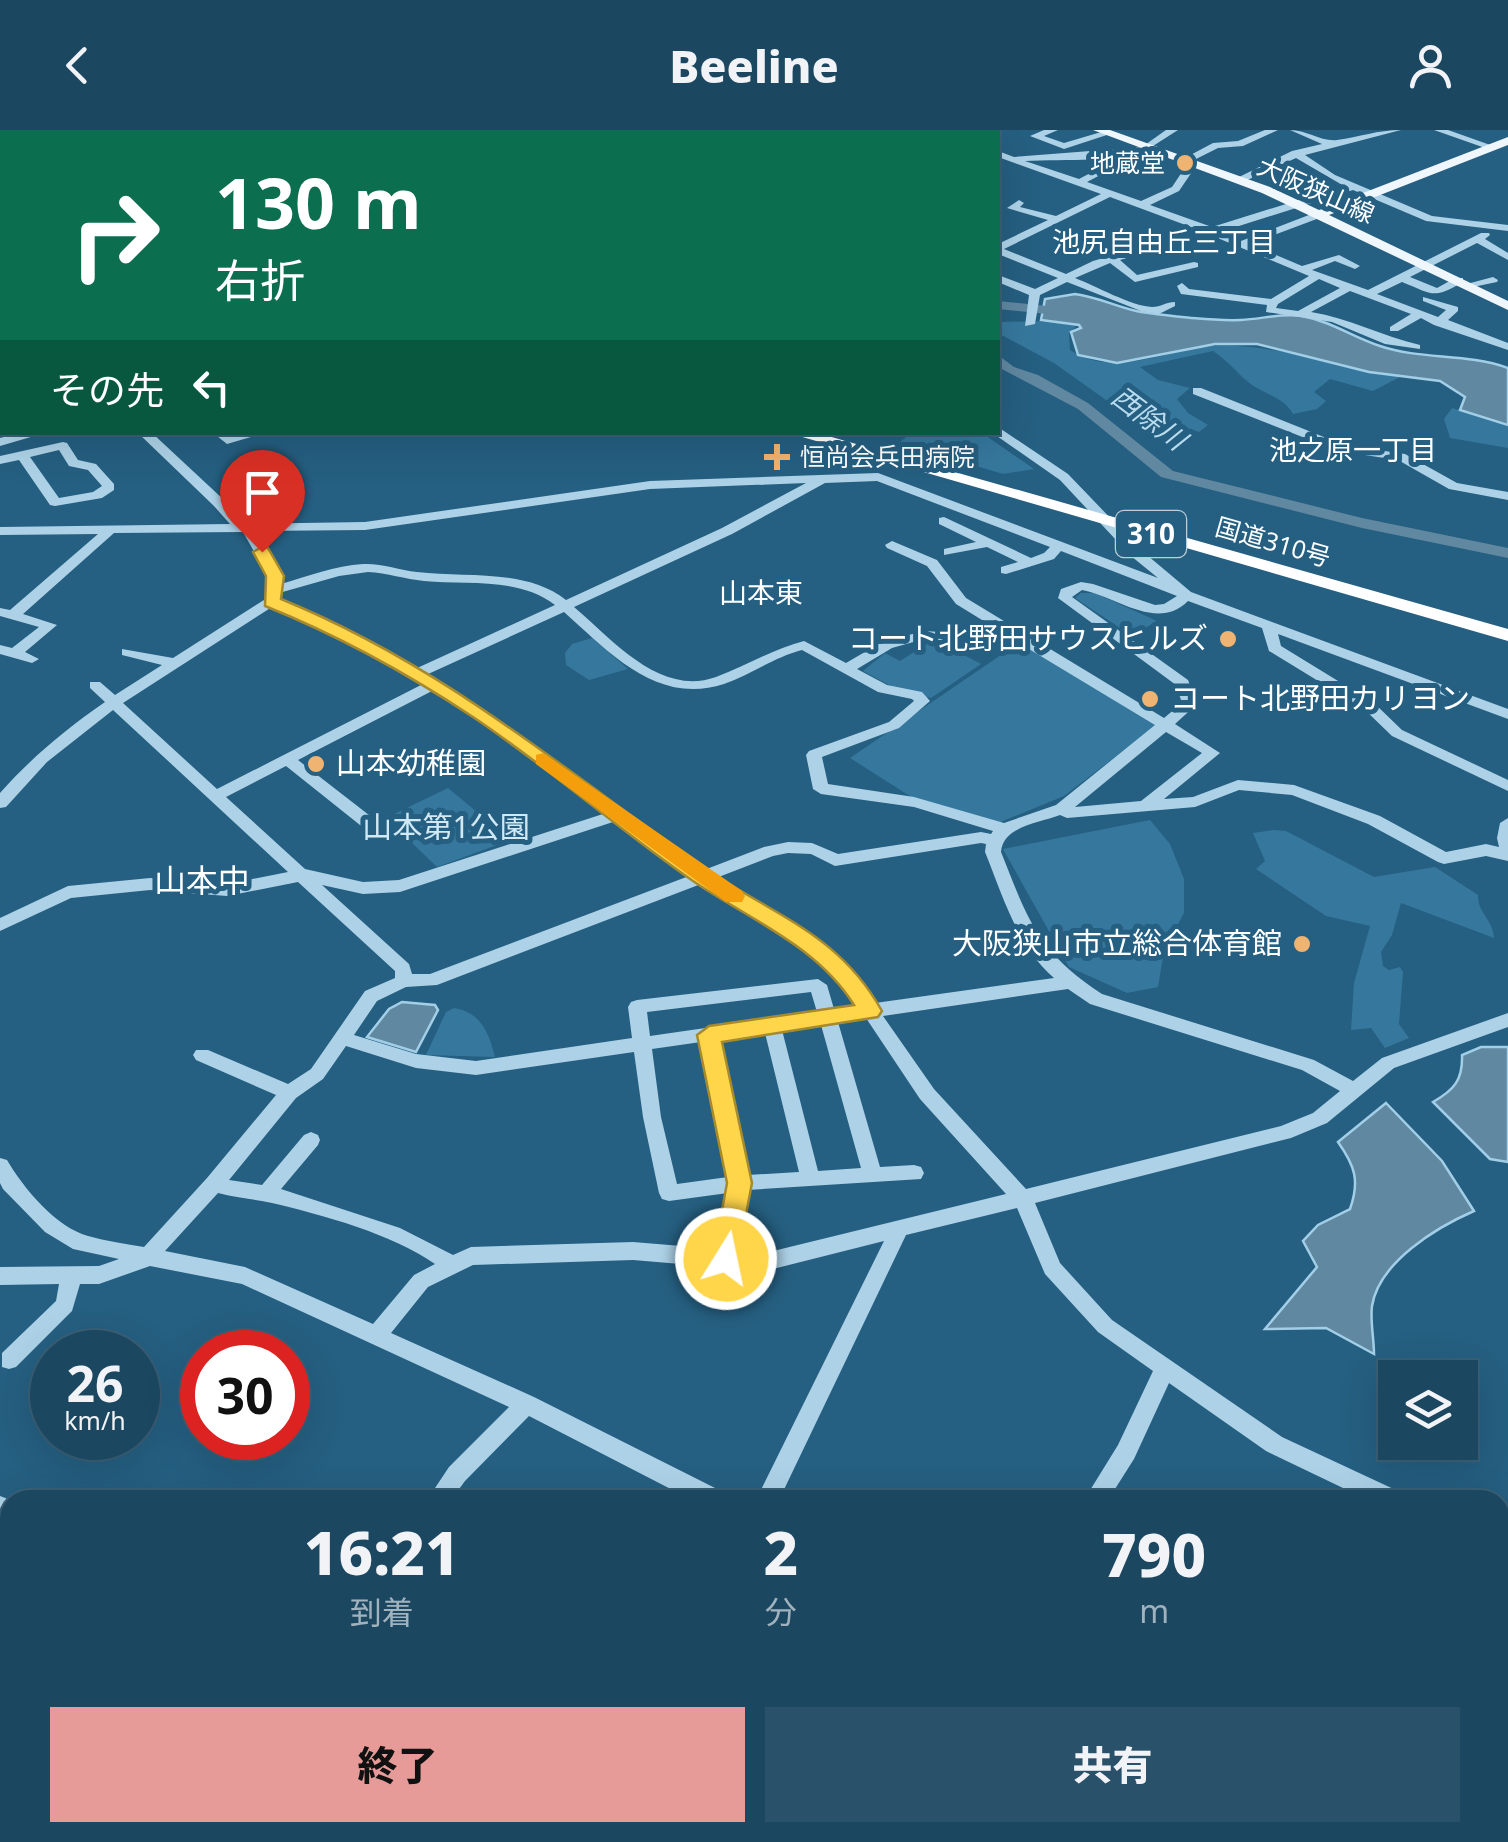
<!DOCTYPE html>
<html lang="ja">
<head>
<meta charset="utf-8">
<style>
  body { margin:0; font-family:"Noto Sans","Noto Sans JP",sans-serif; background:#29516a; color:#f1f3f6; height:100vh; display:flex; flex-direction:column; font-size:38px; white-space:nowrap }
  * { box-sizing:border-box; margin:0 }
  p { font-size:32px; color:#a0b2bd }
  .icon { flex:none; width:55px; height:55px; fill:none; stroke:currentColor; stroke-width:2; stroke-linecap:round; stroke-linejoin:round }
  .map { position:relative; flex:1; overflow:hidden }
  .details { position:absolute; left:0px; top:1360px; width:1510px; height:352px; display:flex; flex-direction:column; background:#1c4761; border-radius:30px 30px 0 0; box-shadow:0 10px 40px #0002,0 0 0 2px #3a5f76 }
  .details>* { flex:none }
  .hud { position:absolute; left:0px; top:0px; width:1000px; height:305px; box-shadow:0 10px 40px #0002,0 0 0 2px #3a5f76; background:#0b6e4f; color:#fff; overflow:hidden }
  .buttons { position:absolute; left:1378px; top:1230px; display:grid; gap:20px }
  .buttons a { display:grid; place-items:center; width:100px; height:100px; border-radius:0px; background:#1c4761; box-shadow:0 10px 40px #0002,0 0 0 2px #3a5f76; font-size:50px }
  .speed { position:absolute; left:30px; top:1200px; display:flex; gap:20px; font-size:50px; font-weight:700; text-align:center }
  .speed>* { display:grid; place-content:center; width:130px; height:130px; border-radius:50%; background:#1c4761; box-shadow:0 10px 40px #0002,0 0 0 2px #3a5f76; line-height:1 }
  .speed small { font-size:25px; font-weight:400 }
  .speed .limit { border:15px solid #d22; background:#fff; color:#111 }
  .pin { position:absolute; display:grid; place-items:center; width:85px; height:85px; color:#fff; margin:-102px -42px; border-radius:50% 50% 50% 0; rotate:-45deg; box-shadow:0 0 10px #0007 }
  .pin .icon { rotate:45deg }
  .me { position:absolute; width:110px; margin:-55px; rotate:10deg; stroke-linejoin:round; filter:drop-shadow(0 0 8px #0008) }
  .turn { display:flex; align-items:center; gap:35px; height:210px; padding:0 50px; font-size:45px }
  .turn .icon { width:130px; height:130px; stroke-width:2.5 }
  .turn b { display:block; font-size:70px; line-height:85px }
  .then { display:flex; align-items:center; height:95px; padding:0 50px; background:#0003; gap:20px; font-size:38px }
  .eta { display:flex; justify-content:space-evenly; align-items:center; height:170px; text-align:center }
  .eta b { font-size:60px; font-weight:800; line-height:70px }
  .action { display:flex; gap:20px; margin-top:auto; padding:20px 50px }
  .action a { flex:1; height:115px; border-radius:0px; background:#e69b98; color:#111; font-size:40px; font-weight:800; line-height:115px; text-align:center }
  .action a+a { background:#29516a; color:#f1f3f6 }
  header { display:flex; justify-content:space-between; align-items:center; height:130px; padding:0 50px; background:#1c4761; font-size:45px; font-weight:800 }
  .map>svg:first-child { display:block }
  .green { fill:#36789d }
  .water { fill:#6088a0; stroke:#a2cfe7; stroke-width:2.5 }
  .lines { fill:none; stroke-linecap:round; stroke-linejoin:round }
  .river { fill:#6088a0; fill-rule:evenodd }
  .minor { fill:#add2e7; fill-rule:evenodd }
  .major { fill:#eff7fd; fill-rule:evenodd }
  .highway { fill:#fff; fill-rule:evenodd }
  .route { fill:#ffd54a; stroke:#a68a30; stroke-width:2.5 }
  .slow { fill:#f59e0b }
  .poi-dot { fill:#f0b472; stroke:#255f81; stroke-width:4 }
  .labels { text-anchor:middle; stroke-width:10; stroke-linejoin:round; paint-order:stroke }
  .far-poi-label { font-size:25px; fill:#fff; stroke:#255f81; text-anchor:end }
  .far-street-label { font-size:25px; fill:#fff; stroke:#255f81 }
  .far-neighbourhood-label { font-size:28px; fill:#fff; stroke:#255f81 }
  .far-water-label { font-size:28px; font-style:italic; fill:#b9dbee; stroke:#255f81 }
  .shield { fill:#255f81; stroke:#becfd9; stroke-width:2.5 }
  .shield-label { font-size:28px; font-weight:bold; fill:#fff }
  .poi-label { font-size:30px; fill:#fff; stroke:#255f81; text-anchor:end }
  .park-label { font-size:30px; fill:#d1e8f5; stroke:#255f81 }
  .neighbourhood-label { font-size:32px; fill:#fff; stroke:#255f81 }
</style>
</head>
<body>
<header><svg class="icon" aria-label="back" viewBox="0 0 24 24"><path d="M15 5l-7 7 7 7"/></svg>Beeline<svg class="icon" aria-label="person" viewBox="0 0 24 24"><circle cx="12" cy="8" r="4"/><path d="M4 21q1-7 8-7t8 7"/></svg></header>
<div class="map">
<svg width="1508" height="1712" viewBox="0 0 1508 1712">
  <rect width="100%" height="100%" fill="#255f81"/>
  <path class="green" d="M1049 191 1076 196 1069 204 1070 220C1115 249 1163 220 1211 216 1265 212 1344 236 1400 247L1373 261 1330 249 1314 262 1326 271 1317 279 1293 284C1284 268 1267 265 1252 255 1238 245 1229 231 1213 221L1140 237 1158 250 1190 258 1177 269 1188 283 1208 295 1199 302 1106 270 1054 233 998 203V192Z
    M1452 278 1508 295V318L1450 308 1444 289Z
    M911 303H982L1034 339 1003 344 899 313Z
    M1081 463H1095L1157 491 1132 506 1075 468Z
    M592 508 628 539 589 550 566 535 565 523 572 514Z
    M934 509 981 534 931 568 900 561 863 541 885 523 900 531Z
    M1017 514H1026L1157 595 1064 666 998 693 913 668 850 628Z
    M448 658 511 710 437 737 386 688Z
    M1150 690 1170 714 1184 749V783L1164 821 1158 857 1127 863 1069 837 1003 719Z
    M1274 700 1286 701 1374 747 1435 737 1478 765C1477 782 1494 791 1494 808L1401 773 1392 805 1381 822 1383 836 1389 840 1400 837 1403 842 1399 894 1409 908 1385 918 1371 898 1351 900 1354 853 1370 796 1326 786 1256 739 1265 731 1253 703Z
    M454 878C481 882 489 903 495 927L426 925 446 882Z"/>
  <path class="water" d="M1075 164C1099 167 1118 178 1141 182 1173 186 1208 191 1241 190 1262 189 1280 183 1302 186 1333 192 1352 207 1380 216 1421 230 1466 223 1508 238V295L1460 280 1465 267 1440 251 1369 242 1257 214H1215L1117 233 1078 225 1071 202 1081 198 1079 195 1041 190 1045 169Z
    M402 872 435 875 438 880 416 922 367 907 389 879Z
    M1481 917H1508V1032L1490 1029 1433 972C1454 960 1463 950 1462 925Z
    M1386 973 1442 1031 1474 1081C1437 1097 1379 1132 1372 1176 1370 1190 1374 1209 1374 1224L1326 1198 1265 1199 1317 1137 1303 1111 1318 1095 1350 1079C1360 1051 1355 1036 1338 1012Z
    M0 1518 10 1537V1702H244L248 1712H0Z"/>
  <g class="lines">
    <path class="river" d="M998 171 1075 179 1082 183 1075 187 998 179Z
      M998 225 1014 237 1038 245 1088 273 1173 341 1362 388 1508 418V428L1362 398 1161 347 1078 279 998 237Z"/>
    <path class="minor" d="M0 0H8L9 2 2 4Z
      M169 0 166 2 157 1 158 0Z
      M382 0H392V2H383Z
      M463 0H475L477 2H466Z
      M775 0H790L792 2H779Z
      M1044 0H1058L1044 6 1064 13 1108 0 1113 3 1064 19 1030 6Z
      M1166 0H1178L1153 16 1157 18C1123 33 1063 29 1025 31L1079 49 1100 38H1106V42L1087 52 1141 71 1172 57 1188 33H1183V29L1213 13 1238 11 1265 0H1278L1243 16 1218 18 1194 30 1198 33 1179 61 1150 75 1212 97 1344 56 1296 28 1243 52H1237V48L1292 21 1322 14 1290 0C1306 0 1322 12 1337 10 1359 7 1378 0 1401 0L1305 25 1335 45 1432 86 1508 95V101L1426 91 1353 60 1220 102 1241 111 1314 83H1322V87L1250 114 1302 136 1339 125 1360 136 1355 139 1335 131 1312 140 1368 160 1481 103H1489L1490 105 1485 109 1508 123V130L1477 113 1410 147 1437 158 1455 148H1463V152C1432 170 1433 164 1402 152L1377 164 1438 187 1446 180 1423 171V167L1458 177V181L1448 190 1508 213V220L1434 195 1421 188 1398 201H1390V197L1411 184 1350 161 1311 182C1349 188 1382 206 1420 215V219L1385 214 1332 192 1266 182 1267 175 1181 164 1177 156 1182 153 1189 159 1271 169 1309 146 1208 104 1120 130 1137 145 1194 132 1198 133V137L1135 152 1110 133 1075 148C1096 156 1131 176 1152 177 1161 177 1166 172 1175 172V176L1159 184 1141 181 1067 152 1040 165 1035 194 1025 196 1029 165 998 152V145L1035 159 1058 148 998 124V114L1048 90 1007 78 1019 70 1024 73 1020 77 1056 86 1101 64 998 27V21L1014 27 1142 17ZM1110 67 1199 100 1093 131 1066 144 1004 119ZM1319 149 1340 158 1298 181 1276 178 1278 174Z
      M1434 0H1448L1496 17 1488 19Z
      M2 24V30L0 31V25Z
      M2 65V71L0 72V66Z
      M0 90 2 91V97H0Z
      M0 112H2V118H0Z
      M1493 147 1498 150 1497 152 1468 158 1463 155Z
      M0 195H2V202H0Z
      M1193 258H1201L1344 315 1405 324 1457 353 1508 362V370L1449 359 1398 330 1338 321 1193 264Z
      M0 267 2 268V274L0 275Z
      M998 297 1068 344 1141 420 1191 462 1508 579V589L1278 504 1281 516 1374 573 1402 600 1508 650V661L1392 606 1364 579 1269 521 1262 498 1188 471C1157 502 1116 466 1082 460L1072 467 1188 550 1197 574 1175 594 1220 623 1164 669 1193 667 1238 650 1294 655 1380 686 1446 722 1486 714 1499 717 1497 708 1500 693 1508 688V731L1486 726 1444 734 1438 732 1368 694 1292 665 1239 660 1195 677 1067 688 1060 685C1039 693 1003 696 1001 722 1029 792 1037 821 1102 864L1314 930 1353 951 1382 928 1508 883V897L1394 938 1327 993 1291 1008 1035 1073 1060 1133 1112 1190 1282 1307 1400 1362 1403 1370H1368L1266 1321 1169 1253 1134 1329 1108 1370H1084L1118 1315 1153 1241 1098 1202 1045 1144 1017 1078 906 1105 779 1370H756L884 1111 765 1141 633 1130 473 1135 428 1157 391 1203 534 1267 723 1362 726 1370H692L529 1286 465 1351 451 1370H427L449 1337 509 1277 242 1154 150 1136 99 1154H80L72 1181 16 1237 9 1239 2 1237V1223L56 1171 59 1154 0 1155V1137L99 1136 119 1129 73 1119 45 1102 3 1059 0 1053V1028L7 1030C24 1059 56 1097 88 1106 106 1111 126 1114 144 1117L207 1048 276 965 196 930 193 925 196 920H208L288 954 311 939 365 861 395 848V841L298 752 227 766 150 760 71 768 0 801V788L68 756 150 748 227 754 288 742 113 580 47 632 6 677 0 678V663C31 628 66 599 105 572L90 558V552H100L115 565 162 535 122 525V519L173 528 264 470 268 446 243 402 114 403 23 484 57 495 25 522 39 529 32 533 0 524V515L12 518 39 497 0 486V478L10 480 98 404 0 405V397L230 394 214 376 137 302H151L224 370 243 394 365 392 650 351 878 343 1158 448 1131 426 1060 350 994 304 998 302ZM877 351 1050 417 1044 423 1031 428 944 387 939 388V394L976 412 944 419V425L987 417 1018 432 1001 437V443L1006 444 1054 429 1061 421 1177 466 1164 474 1155 475 1093 454 1081 452 1061 459 1058 468 1176 555 1182 573 1164 588 966 468 937 430 892 411 885 415 887 418 927 436 956 474 1008 506 924 501 882 512 846 533 804 511C773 519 746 536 716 547 660 567 613 510 574 477L732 404 825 353ZM806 353 722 398 566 470C525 438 465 448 417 442 399 440 381 433 363 434 335 436 308 446 281 454L282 446 256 401 365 400 650 359ZM368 442C387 443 405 449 424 451 466 455 519 447 555 475L415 539 334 492 278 470 279 463 339 446ZM272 477 324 498 421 555 217 659 123 573ZM564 482C609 522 657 576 724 554 751 545 774 527 802 520L878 562 912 569 914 571 889 592 809 621 806 625 813 659 821 664 914 677 993 701 991 704 981 702 838 724 812 713 788 712 764 717 704 740 485 580 426 545ZM924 509 1024 516 1155 595 1056 675 1004 693 914 667 828 654 822 627 899 598 930 571 922 562 887 555 857 539 892 518ZM432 561 475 586 606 683 399 750 363 752 305 739 226 667 286 636 375 707H387L389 703 387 699 298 630ZM1166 602 1202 623 1141 671 1075 677ZM616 691 689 746 430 844H412L409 834 322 755 363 764 400 762ZM981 713 986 714 985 722C1003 766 1017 816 1054 848L875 873 851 838 822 813 716 748 773 726 788 723 811 724 835 736ZM701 754 810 821 839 848 858 876 834 879 827 855 818 849 637 870 631 872 628 877 632 908 476 931 416 924 354 905 377 871 406 857 437 855ZM1068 859 1090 874 1302 940 1340 961 1313 983 1281 996 1026 1059 934 959 883 886ZM811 862 817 882 650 906 647 882ZM866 888 920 969 1006 1064 765 1123 737 1121 747 1060 921 1049 924 1043 921 1037 914 1035 880 1037 838 892ZM821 895 861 1038 818 1041 782 900ZM765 903 799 1042 747 1045 719 910ZM701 912 728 1047 677 1054 661 987 652 919ZM346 916 416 938 476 945 634 922 643 987 659 1063 662 1069 669 1071 728 1063 718 1119 633 1112 471 1117 453 1125 400 1098 281 1059 318 1015 320 1010 318 1005 311 1002 304 1005 262 1055 229 1050 296 968 323 949ZM218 1063C236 1068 254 1069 272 1073 323 1085 392 1104 435 1134L414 1145 373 1194 245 1137 165 1121Z
      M24 302H48L0 316V308Z
      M212 302H226L229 306 268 302 227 314Z
      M63 312 67 313 78 330 96 334 114 354V360L102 368 55 376 50 375 19 330 0 334V326ZM59 320 69 336 88 340 102 356 93 362 59 368 30 327Z
      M0 1366 8 1369 10 1374V1417L2 1414 0 1409Z
      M1500 1410 1508 1413V1436L1500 1433Z
      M1500 1528 1508 1530V1554L1500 1552Z
      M318 1702H344L348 1712H322Z
      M438 1702H464L468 1712H442Z
      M575 1702H607L611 1712H580Z"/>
    <path class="major" d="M1093 0H1110L1270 57 1319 80 1508 7V15L1329 85 1508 171V180L1262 63Z"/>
    <path class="highway" d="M0 200H2V210H0Z
      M785 302H814L1508 499V511Z"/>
  </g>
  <path class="route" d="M262 417 268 418 284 446 281 469C443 535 565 641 706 739 775 786 839 804 882 881L878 887 722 912 752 1053 736 1137 726 1140 717 1137 713 1129 727 1053 697 905 709 896 854 875C816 815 750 790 693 751 618 699 549 638 473 587 408 544 337 505 265 476L266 446 253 422Z"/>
  <path class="slow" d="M543 623 742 761 745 766 742 772H726L536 634V625Z"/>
  <g class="poi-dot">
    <circle cx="1185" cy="33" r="10"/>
    <path d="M772 312h10v10h10v10h-10v10h-10v-10h-10v-10h10z"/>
    <circle cx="1228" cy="509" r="10"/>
    <circle cx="1150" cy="569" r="10"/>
    <circle cx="316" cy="634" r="10"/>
    <circle cx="1302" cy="814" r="10"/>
  </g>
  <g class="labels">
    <g class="far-poi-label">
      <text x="1165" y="42">地蔵堂</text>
      <text x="800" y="336" text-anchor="start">恒尚会兵田病院</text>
    </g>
    <g class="far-street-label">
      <text transform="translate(1316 60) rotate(24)" y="9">大阪狭山線</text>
      <text transform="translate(1273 412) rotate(16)" y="9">国道310号</text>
    </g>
    <g class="far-neighbourhood-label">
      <text x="1164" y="122">池尻自由丘三丁目</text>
      <text x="1353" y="330">池之原一丁目</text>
      <text x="761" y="473">山本東</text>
    </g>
    <g class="far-water-label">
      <text transform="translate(1149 288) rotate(37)" y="10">西除川</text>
    </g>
    <rect class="shield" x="1116" y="381" width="70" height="46" rx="8"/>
    <g class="shield-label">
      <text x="1151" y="414">310</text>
    </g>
    <g class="poi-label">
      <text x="1208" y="519">コート北野田サウスヒルズ</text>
      <text x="1170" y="579" text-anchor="start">コート北野田カリヨン</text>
      <text x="336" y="644" text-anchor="start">山本幼稚園</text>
      <text x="1282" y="824">大阪狭山市立総合体育館</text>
    </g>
    <g class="park-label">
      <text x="446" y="708">山本第1公園</text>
    </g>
    <g class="neighbourhood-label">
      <text x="202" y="762">山本中</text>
    </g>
  </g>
</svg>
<div class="buttons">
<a><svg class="icon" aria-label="layers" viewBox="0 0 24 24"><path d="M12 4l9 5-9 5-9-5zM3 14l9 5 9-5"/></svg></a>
</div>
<div class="speed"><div>26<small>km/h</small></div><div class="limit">30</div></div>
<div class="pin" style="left:262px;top:422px;background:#d93025"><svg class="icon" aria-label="arrive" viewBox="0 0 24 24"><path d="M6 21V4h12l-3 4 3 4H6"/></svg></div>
<svg class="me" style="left:726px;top:1129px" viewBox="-20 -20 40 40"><circle r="17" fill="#ffd54a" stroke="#fff" stroke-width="3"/><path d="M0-11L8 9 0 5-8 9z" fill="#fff"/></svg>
<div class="hud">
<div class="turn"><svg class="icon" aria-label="right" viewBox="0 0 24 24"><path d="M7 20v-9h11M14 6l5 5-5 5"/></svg><div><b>130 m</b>右折</div></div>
<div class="then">その先<svg class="icon" aria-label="left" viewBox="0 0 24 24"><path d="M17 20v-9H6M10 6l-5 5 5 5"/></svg></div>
</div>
<section class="details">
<div class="eta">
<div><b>16:21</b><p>到着</p></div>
<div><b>2</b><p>分</p></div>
<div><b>790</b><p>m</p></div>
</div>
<div class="action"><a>終了</a><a>共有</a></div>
</section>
</div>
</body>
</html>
